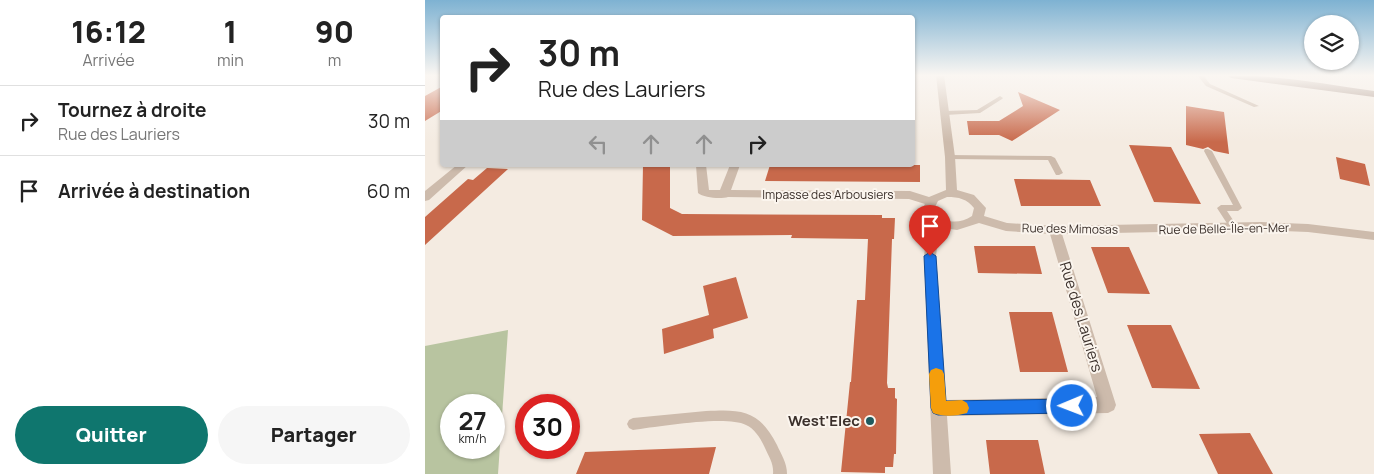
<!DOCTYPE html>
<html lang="fr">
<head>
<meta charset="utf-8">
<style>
  body { margin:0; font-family:Manrope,sans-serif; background:#f6f6f6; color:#222; height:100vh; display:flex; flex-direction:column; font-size:19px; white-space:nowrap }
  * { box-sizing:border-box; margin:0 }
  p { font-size:16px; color:#767676 }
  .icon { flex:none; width:28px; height:28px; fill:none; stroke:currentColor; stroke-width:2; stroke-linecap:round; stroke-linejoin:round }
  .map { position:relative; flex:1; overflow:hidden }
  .panel { display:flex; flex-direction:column; background:#fff; width:425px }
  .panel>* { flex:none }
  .guide { position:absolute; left:15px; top:15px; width:475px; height:152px; border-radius:5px; box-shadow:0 1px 4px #0004; background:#fff; color:#222; overflow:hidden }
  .controls { position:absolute; left:879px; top:15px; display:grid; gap:10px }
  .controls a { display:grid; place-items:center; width:55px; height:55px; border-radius:50%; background:#fff; box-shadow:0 1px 4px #0004; font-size:25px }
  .speed { position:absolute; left:15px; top:394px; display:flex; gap:10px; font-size:25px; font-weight:700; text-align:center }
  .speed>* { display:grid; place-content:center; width:65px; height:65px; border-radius:50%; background:#fff; box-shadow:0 1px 4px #0004; line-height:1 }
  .speed small { font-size:12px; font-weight:400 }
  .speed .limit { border:8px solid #d22; background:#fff; color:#111 }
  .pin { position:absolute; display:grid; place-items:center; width:42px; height:42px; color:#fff; margin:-51px -21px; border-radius:50% 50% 50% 0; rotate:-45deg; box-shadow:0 0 5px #0007 }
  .pin .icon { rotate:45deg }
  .me { position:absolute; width:55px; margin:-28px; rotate:269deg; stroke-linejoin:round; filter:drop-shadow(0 0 4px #0008) }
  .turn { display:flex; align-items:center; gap:18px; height:105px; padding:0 15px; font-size:22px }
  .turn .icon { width:65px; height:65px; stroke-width:2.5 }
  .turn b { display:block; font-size:35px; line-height:42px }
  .lanes { display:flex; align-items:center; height:48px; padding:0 15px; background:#0003; justify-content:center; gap:25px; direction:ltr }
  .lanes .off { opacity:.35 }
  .eta { display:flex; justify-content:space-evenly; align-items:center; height:85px; text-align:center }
  .eta b { font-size:30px; font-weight:800; line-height:35px }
  .action { display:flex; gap:10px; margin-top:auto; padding:10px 15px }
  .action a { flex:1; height:58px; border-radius:30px; background:#0f766e; color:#fff; font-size:20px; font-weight:800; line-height:58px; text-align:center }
  .action a+a { background:#f6f6f6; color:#222 }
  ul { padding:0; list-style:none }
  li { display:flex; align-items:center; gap:15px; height:70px; padding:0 15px; border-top:1px solid #e0e0e0 }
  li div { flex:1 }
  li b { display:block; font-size:19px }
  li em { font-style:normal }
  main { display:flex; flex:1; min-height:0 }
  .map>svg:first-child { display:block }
  .green { fill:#b8c4a0; fill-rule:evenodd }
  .building { fill:#c8694b }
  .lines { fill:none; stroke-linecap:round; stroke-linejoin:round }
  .service { fill:#cdbbac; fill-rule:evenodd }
  .minor { fill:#cdbbac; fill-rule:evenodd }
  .secondary { fill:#a18a7d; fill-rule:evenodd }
  .route { fill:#1a73e8; stroke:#114b97 }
  .slow { fill:#f59e0b }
  .poi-dot { fill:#1f5a5e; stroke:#fbf5ee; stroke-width:2 }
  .labels { text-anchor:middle; stroke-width:4; stroke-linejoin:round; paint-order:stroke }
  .street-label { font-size:12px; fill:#3b302b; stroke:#fbf5ee }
  .near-street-label { font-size:15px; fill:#3b302b; stroke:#fbf5ee }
  .near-poi-label { font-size:15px; font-weight:bold; fill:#3b302b; stroke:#fbf5ee; text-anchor:end }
</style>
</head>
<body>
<main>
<section class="panel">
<div class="eta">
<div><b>16:12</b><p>Arrivée</p></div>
<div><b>1</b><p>min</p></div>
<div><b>90</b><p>m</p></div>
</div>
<ul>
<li><svg class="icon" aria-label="right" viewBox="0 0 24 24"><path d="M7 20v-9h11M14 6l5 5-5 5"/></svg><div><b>Tournez à droite</b><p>Rue des Lauriers</p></div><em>30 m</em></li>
<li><svg class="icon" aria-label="arrive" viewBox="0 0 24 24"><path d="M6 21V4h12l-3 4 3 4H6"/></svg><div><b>Arrivée à destination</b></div><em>60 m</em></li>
</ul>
<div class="action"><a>Quitter</a><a>Partager</a></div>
</section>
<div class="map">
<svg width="949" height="474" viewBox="0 0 949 474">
  <rect width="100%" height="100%" fill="#f4ebe1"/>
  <path class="green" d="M83 330 73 474H0V346ZM26 405H69V448H26Z"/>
  <path class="building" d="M18 86V110L0 121V96Z
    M593 92 635 110 587 141 574 135H544L542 121H574L598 106Z
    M761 106 799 112 804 154 789 151 783 147 778 149 761 145Z
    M704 145 746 147 776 204 729 202Z
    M911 157 940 164 945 186 915 179Z
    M218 165H245V208L257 214 457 215V218H470L469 239H467L462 383 463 388H470V398L472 399 471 454H469L468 467H460V473L416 472 425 382H426L432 300H440L443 239 366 238 367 235 248 236 217 220Z
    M345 165H495V182L340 181Z
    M62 168 83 169 0 245V217L43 179 48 180Z
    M589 179 665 180 676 206H596Z
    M549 246H610L617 274 553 273Z
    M666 247H704L725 294 683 293Z
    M311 277 323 318 288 329 289 338 239 354 237 329 284 315 278 286Z
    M584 312H627L643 372H595Z
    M702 325H746L775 389 727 388Z
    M825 433 848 474H793L774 434Z
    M561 440H613L620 474H565Z
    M291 447 284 474H151L160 452Z"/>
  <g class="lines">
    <path class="service" d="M772 75H778L785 84 834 106 829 107 781 86Z
      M575 96 578 98 577 99 555 113 520 115 517 113 520 111 552 110Z
      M780 149H783L787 151 817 208 813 211H802L812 226 811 228H805L792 208 796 205H808L779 151Z
      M522 155 626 156 630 158 638 173 634 175H631L623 160 525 159H522Z
      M281 411C317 409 334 410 352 445 356 454 362 463 362 474H348C349 464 344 457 340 448 336 439 330 429 321 425 301 415 232 427 208 430L204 428 202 424 204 420 208 418Z"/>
    <path class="minor" d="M511 75H519L530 157 532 190 549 195 561 208 559 216 582 223 630 226 836 222 883 224 949 232V240L883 232 836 230 637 234 691 405 689 410 683 413 522 416 526 474H508L499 256 501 240 508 224 501 215 498 207 500 204 484 199 303 197C296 199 279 198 273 193L271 165H281L284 190H295L305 165H315L306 190 485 191 504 197 521 190 520 157ZM522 197C534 197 542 199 549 208L547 216C533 225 516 224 510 207L513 201ZM554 223 581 231 625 234 672 397 521 400 511 256 513 240 518 228 532 230Z
      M32 165H43L4 200 0 201V191Z"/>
    <path class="secondary" d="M802 75C852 75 900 84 949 91V97L806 78Z"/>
  </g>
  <linearGradient id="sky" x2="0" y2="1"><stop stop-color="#7eb2d2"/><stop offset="0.53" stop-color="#faf6f2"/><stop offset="1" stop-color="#faf6f2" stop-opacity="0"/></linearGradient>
  <rect width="949" height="142" fill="url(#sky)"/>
  <path class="route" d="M505 252 511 256 521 401 647 399 652 401 655 406 652 411 647 413 513 415 508 413 506 408 499 256Z"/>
  <path class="slow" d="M511 368 517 370 519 374 521 401 537 400 542 403 544 408 542 413C532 416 518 417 508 413L506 408 504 374 506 370Z"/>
  <circle class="poi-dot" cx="445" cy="421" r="5"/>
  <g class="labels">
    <g class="street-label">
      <text x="403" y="199">Impasse des Arbousiers</text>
      <text transform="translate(645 229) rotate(1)" y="4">Rue des Mimosas</text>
      <text transform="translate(799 229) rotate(-1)" y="4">Rue de Belle-Île-en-Mer</text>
    </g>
    <g class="near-street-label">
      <text transform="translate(656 317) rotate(73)" y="5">Rue des Lauriers</text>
    </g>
    <g class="near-poi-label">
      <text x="435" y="426">West'Elec</text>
    </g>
  </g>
</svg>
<div class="controls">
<a><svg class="icon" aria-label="layers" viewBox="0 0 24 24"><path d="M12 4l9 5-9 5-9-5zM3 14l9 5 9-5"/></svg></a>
</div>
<div class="speed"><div>27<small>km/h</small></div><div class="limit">30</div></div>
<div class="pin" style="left:505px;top:256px;background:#d93025"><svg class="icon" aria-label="arrive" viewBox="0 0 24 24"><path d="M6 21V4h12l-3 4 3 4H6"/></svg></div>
<svg class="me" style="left:647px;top:406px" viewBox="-20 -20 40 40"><circle r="17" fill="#1a73e8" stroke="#fff" stroke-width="3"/><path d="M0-11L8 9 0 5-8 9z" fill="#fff"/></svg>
<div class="guide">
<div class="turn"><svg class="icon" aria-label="right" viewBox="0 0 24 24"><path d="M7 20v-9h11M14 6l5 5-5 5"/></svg><div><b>30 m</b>Rue des Lauriers</div></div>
<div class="lanes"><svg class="icon off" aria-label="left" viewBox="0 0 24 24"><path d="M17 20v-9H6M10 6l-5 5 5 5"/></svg><svg class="icon off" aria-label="ahead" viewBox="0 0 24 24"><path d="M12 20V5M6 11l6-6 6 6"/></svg><svg class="icon off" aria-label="ahead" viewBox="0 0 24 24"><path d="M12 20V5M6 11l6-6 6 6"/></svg><svg class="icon" aria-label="right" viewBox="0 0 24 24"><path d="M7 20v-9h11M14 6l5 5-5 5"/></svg></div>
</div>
</div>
</main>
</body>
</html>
